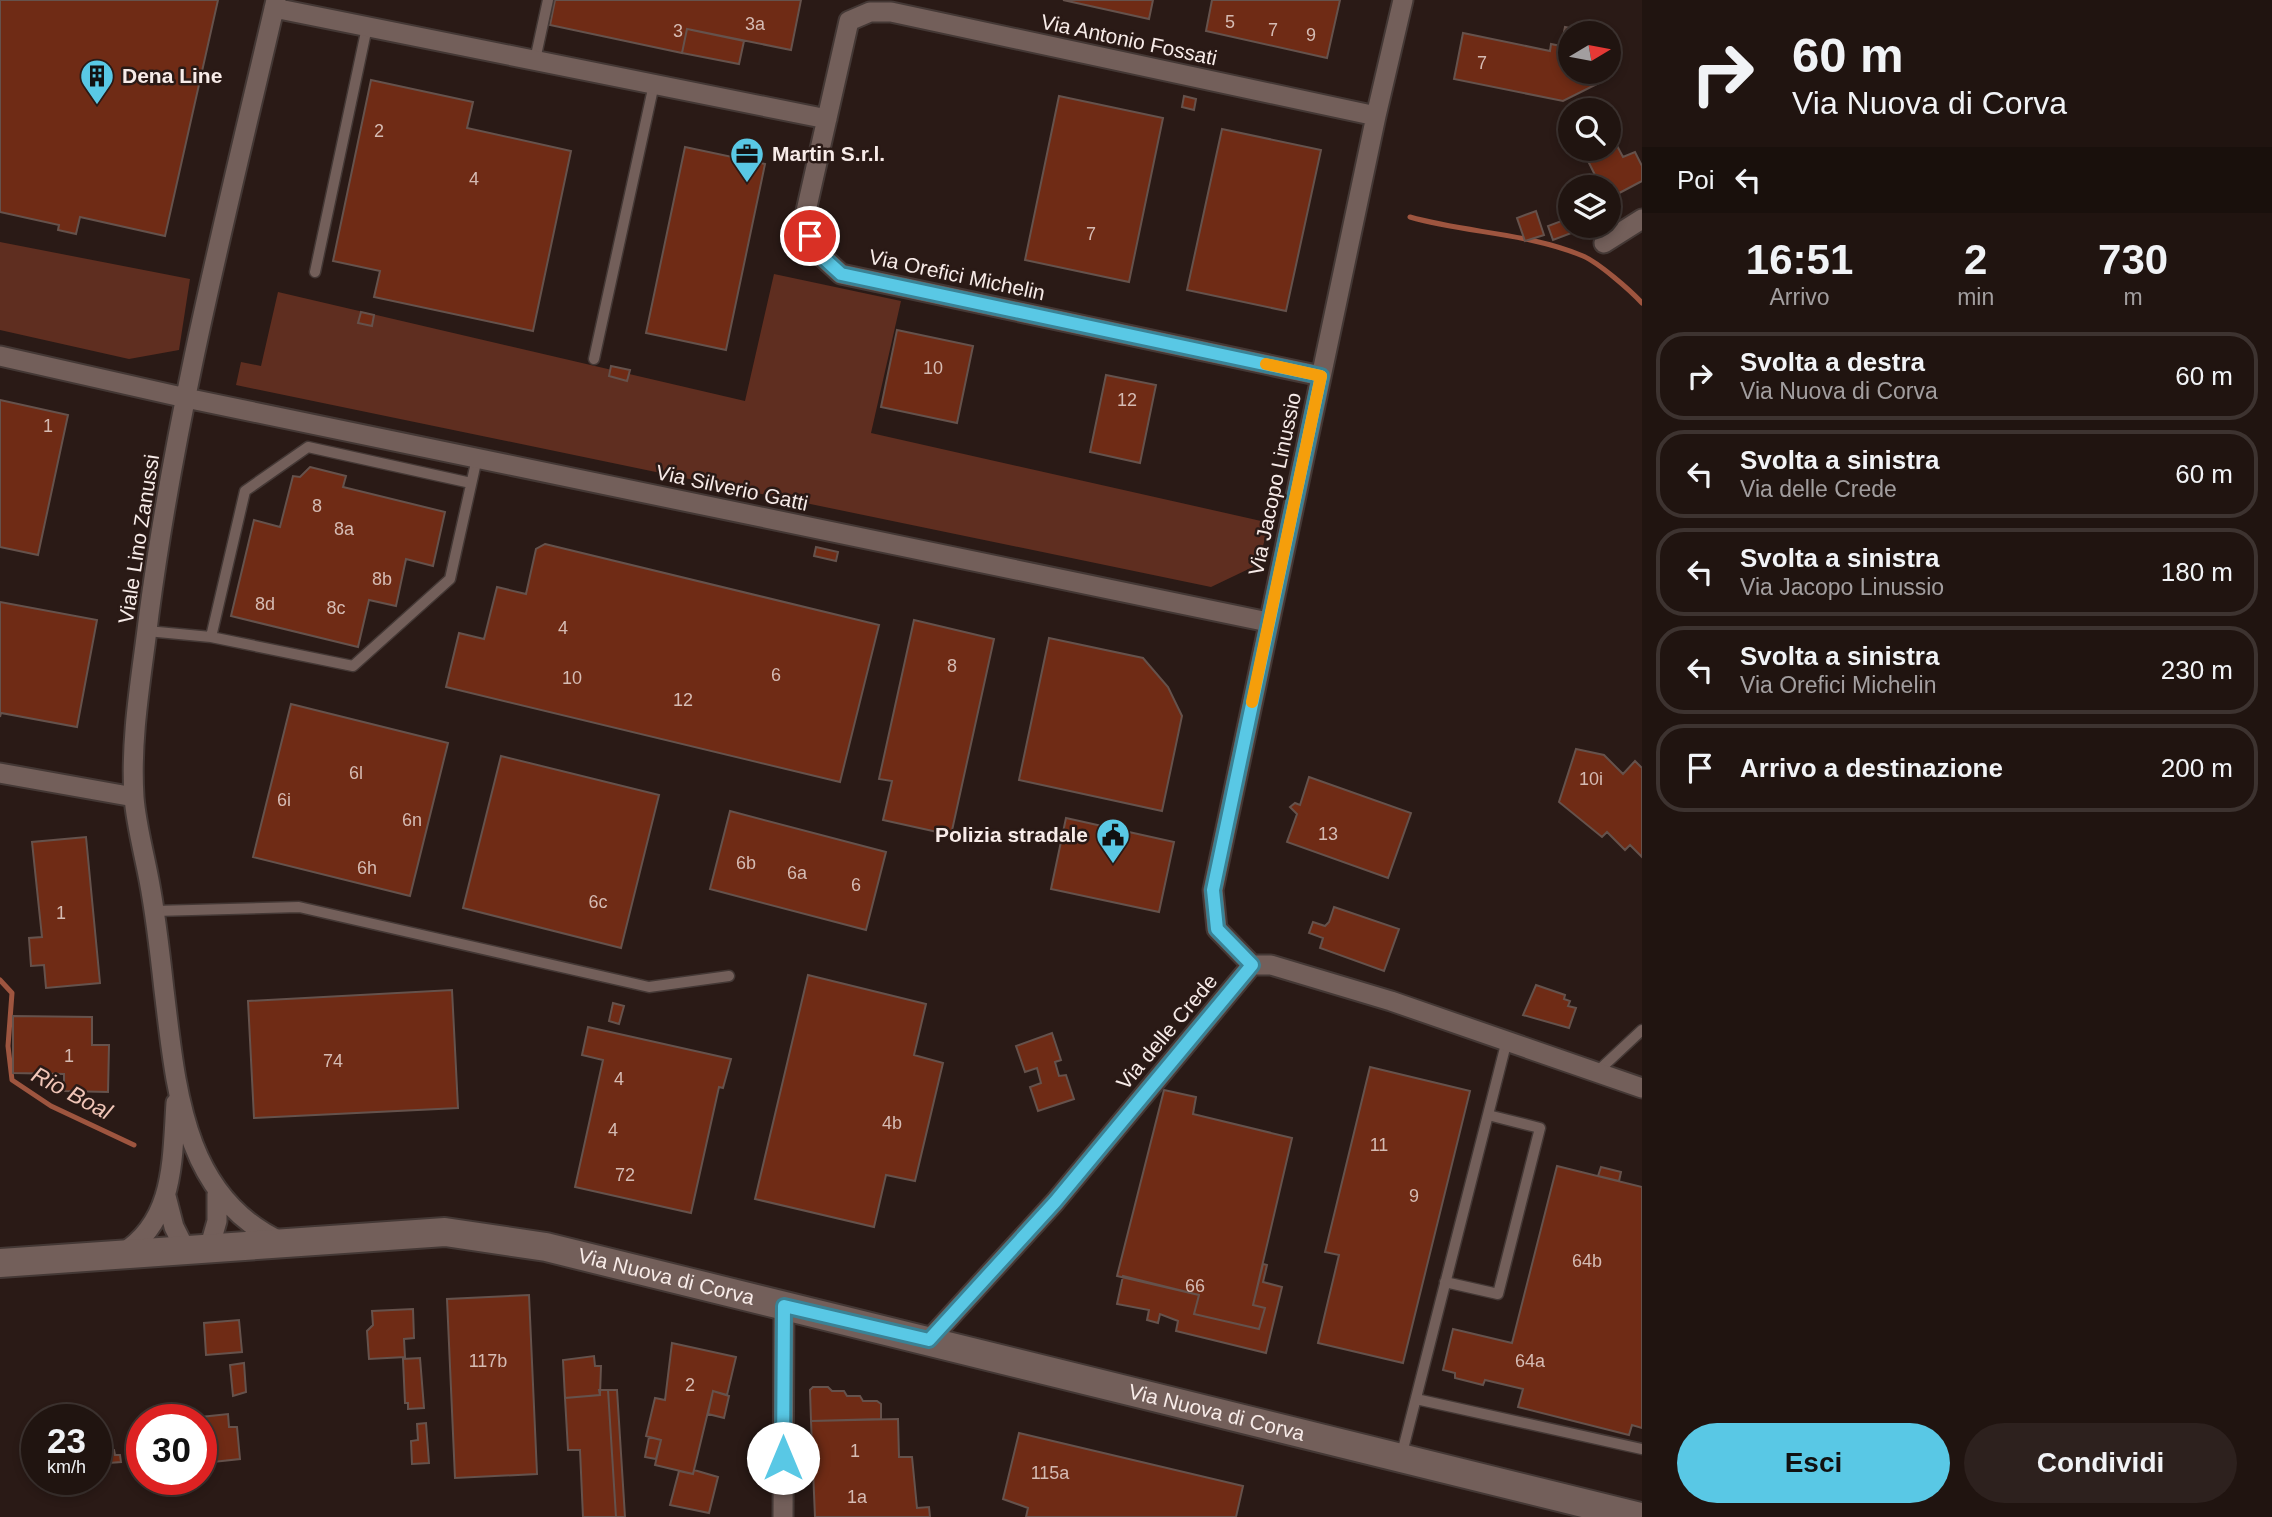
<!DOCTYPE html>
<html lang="it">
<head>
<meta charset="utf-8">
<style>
  body { margin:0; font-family:Helvetica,sans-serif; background:#2d211e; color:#f1f3f6; height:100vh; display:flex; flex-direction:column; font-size:26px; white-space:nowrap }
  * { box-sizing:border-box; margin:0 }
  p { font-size:23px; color:#a29e9f }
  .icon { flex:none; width:38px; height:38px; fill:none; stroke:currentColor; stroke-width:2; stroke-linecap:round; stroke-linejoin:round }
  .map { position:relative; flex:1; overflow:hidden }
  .details { display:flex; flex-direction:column; background:#201410; width:630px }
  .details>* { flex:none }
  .banner { background:#201410; color:#f1f3f6; overflow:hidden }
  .needle { width:46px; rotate:80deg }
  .buttons { position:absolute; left:1558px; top:21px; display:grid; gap:14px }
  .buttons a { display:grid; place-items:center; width:63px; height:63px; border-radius:50%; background:#201410; box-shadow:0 4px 10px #0003,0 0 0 2px #3d3330; font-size:35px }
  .speed { position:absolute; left:21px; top:1404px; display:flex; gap:14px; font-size:35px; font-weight:700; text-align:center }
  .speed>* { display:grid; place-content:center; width:91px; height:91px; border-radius:50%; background:#201410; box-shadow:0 4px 10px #0003,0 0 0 2px #3d3330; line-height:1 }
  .speed small { font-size:18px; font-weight:400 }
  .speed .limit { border:10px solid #d22; background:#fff; color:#111 }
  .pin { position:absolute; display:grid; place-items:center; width:60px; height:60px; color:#fff; margin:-30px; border:4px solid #fff; border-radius:50%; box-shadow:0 2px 7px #0007 }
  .me { position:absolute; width:77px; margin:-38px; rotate:0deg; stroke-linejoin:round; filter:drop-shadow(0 0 5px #0008) }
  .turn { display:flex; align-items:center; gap:24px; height:147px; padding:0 35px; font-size:32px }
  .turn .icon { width:91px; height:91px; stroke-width:2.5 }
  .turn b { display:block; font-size:49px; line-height:60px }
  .then { display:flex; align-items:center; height:66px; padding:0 35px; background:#0003; gap:14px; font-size:26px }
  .eta { display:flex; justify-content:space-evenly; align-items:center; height:119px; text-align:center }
  .eta b { font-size:42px; font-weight:700; line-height:49px }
  .action { display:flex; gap:14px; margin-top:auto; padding:14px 35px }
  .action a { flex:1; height:80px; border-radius:42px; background:#59c8e5; color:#111; font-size:28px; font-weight:700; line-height:80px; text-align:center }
  .action a+a { background:#2d211e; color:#f1f3f6 }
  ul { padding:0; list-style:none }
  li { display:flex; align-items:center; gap:21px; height:88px; margin:0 14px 10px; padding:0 21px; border:4px solid #3d3330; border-radius:28px }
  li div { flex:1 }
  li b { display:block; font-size:26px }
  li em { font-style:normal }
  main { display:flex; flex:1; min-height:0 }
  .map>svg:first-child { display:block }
  .green { fill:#5f2e20 }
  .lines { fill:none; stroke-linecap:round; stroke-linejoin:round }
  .stream { stroke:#9e553f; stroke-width:5 }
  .building { fill:#6f2b15; stroke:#65524c; stroke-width:2 }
  .lane-casing { stroke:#443835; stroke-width:13 }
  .street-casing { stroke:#443835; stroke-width:23 }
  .secondary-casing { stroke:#443835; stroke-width:32 }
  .lane { stroke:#735f5a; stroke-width:10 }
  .street { stroke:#735f5a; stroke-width:19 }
  .secondary { stroke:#735f5a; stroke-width:28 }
  .route-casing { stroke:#3a8295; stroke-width:18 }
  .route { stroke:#59c8e5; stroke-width:12 }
  .slow { stroke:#f59e0b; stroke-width:12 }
  .labels { text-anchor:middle; stroke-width:5; stroke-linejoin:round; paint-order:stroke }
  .number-label { font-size:18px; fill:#d5bbb3 }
  .street-label { font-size:21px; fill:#f7ebe8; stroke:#2a1a16 }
  .poi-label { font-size:21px; font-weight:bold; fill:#f7ebe8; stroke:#2a1a16; text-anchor:start }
  .water-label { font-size:23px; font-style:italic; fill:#f1c6b8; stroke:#2a1a16 }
</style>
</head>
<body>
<main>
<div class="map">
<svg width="1642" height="1517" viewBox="0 0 1642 1517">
  <rect width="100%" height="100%" fill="#2a1a16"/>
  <path class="green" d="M0 242 190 279 179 350 129 359 0 330Z
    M774 274 901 301 871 433 1270 523 1257 565 1211 587 236 385 241 362 261 366 278 292 745 401Z"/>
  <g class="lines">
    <path class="stream" d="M1410 217C1466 233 1529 233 1583 256 1599 263 1630 290 1642 303
      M0 980 12 993 8 1046 12 1080 51 1106 134 1145"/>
  </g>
  <path class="building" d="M0 0H218L165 236 80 217 76 234 58 230 59 225 0 212Z
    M555 0H801L791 50 687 29 682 53 550 25Z
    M1063 0H1153L1149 19Z
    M1212 0H1340L1327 58 1206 31Z
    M1565 27 1595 33H1570V72H1608V36L1615 37 1607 79 1563 101 1454 79 1463 33 1550 51 1551 44 1561 46Z
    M687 29 744 41 739 64 682 53Z
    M371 80 473 102 467 128 571 151 533 331 374 297 380 271 333 261Z
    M1059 96 1163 118 1129 282 1025 260Z
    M1184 96 1196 99 1194 110 1182 107Z
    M1222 129 1321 150 1286 311 1187 290Z
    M1615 142 1623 157 1635 152 1642 166V181L1608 199V187H1601L1586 157 1608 149Z
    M685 147 765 164 726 350 646 333Z
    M1570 209V226L1587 227 1553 240 1548 226 1567 219 1564 211Z
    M1536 211 1544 235 1525 241 1517 218Z
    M361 312 374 315 372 326 358 323Z
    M897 330 973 346 957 423 881 407Z
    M611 366 630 370 627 381 609 376Z
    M1106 375 1156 385 1140 463 1090 452Z
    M0 400 68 415 38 555 0 547Z
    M310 467 346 476 343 487 445 512 433 566 406 559 396 606 369 600 358 647 231 616 254 520 280 527 293 476 300 477Z
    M545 544 879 625 840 782 446 687 459 633 484 639 497 587 526 594 536 549Z
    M816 547 838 552 836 561 814 556Z
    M0 602 97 620 77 727 1 713 0 717Z
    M914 620 994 639 951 835 883 820 892 781 879 779Z
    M1049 638 1143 658 1168 687 1182 716 1162 811 1019 780Z
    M291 704 448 743 410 896 253 857Z
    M1576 749 1604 755 1623 774 1635 761 1642 768V857L1630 845 1625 850 1607 832 1602 837 1559 802Z
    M501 756 659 795 621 948 463 908Z
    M1309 777 1411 813 1388 878 1287 842 1297 814 1290 807 1295 803 1300 805Z
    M730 811 886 852 866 930 710 889Z
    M1066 818 1174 842 1159 912 1051 889Z
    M86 837 100 983 46 988 44 965 31 966 29 938 42 937 32 842Z
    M1334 907 1399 929 1384 971 1320 948 1323 938 1309 933 1313 922 1325 926 1329 922Z
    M808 975 926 1004 914 1055 943 1063 915 1181 886 1175 874 1227 755 1199Z
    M1536 985 1565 995 1564 999 1570 1001 1568 1006 1576 1008 1569 1028 1523 1015Z
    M452 990 458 1108 254 1118 248 1001Z
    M613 1003 624 1006 619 1024 609 1021Z
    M13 1016 92 1017V1045H109L108 1092 64 1091V1074L13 1073Z
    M588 1027 731 1059 723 1088 719 1087 691 1213 575 1187 603 1060 582 1055Z
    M1052 1033 1061 1060 1055 1062 1059 1076 1066 1075 1074 1099 1038 1111 1030 1087 1041 1083 1037 1068 1025 1072 1016 1046Z
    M1370 1067 1470 1091 1403 1363 1318 1343 1339 1255 1325 1252Z
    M1164 1090 1196 1097 1193 1114 1292 1138 1253 1305 1265 1308 1259 1329 1194 1314 1199 1295 1117 1276Z
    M1557 1166 1642 1187V1428L1632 1425 1629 1435 1518 1407 1523 1389 1485 1380 1483 1385 1455 1378V1373L1443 1370 1453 1329 1512 1343Z
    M1601 1167 1621 1172 1619 1181 1598 1176Z
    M1263 1264 1267 1265 1263 1282 1282 1287 1266 1353 1176 1331 1178 1321 1160 1314 1158 1323 1147 1320 1149 1310 1117 1304 1123 1276 1199 1295 1194 1314 1259 1329 1265 1308 1253 1305Z
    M529 1295 537 1474 455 1478 447 1299Z
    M413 1309 414 1338 404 1339 405 1357 369 1359 367 1331 373 1325 372 1311Z
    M239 1320 242 1352 206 1355 204 1323Z
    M672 1343 736 1357 727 1395 713 1391 693 1474 655 1465 661 1440 646 1436 655 1398 665 1400Z
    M594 1356 595 1366H601L600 1395 565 1398 563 1360Z
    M420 1358 424 1408 408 1409V1403H405L403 1359Z
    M244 1363 246 1392 233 1396 230 1365Z
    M813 1387H828L832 1391H844L847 1396H860L863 1401H877L881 1404V1419L811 1421 810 1390Z
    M599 1390H608L616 1517H583L580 1450H568L565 1398 600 1395Z
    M608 1390H617L625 1517H616Z
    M713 1391 729 1396 724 1418 708 1414Z
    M228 1414 229 1427H237L240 1459 204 1463 201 1417Z
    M898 1419 899 1457H912L917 1508 929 1507 930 1517H815L811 1421Z
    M426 1423 429 1463 412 1464 411 1441 418 1440 417 1424Z
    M1019 1433 1243 1486 1236 1517H1026L1028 1508 1003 1499Z
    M649 1437 661 1440 656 1459 645 1457Z
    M114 1450 115 1455H120L121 1462 109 1463 106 1451Z
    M694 1470 718 1477 709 1513 670 1505 679 1471 693 1474Z"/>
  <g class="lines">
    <g class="lane-casing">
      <path id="lane" d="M535 60 548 0
        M315 272 367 27
        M594 359 654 84
        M147 631 211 637 353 666 450 579 477 458
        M211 637 245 491 308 447 471 483
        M155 911 299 907 649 987 729 976
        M1598 1071 1642 1030
        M1445 1282 1498 1294 1540 1128 1488 1115
        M1416 1399 1642 1449
        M1401 1457 1507 1040"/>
    </g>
    <g class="street-casing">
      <path id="street" d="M276 0C229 203 176 408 149 614 142 674 130 736 134 797 136 824 144 853 149 880 156 917 160 953 164 990 176 1086 182 1197 282 1242
        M274 8 827 119
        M1604 243 1642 219
        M0 356 186 398 1268 622
        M1321 376 841 274 816 251 804 220 849 21 870 12H891L1376 116
        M0 773 134 797
        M1252 965 1217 929 1213 890 1376 116 1403 0
        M1252 965H1271L1391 1001 1642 1088
        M166 1196 174 1227 186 1251
        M209 1249 217 1221V1194
        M121 1254C175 1222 172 1160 176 1103
        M929 1340 1055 1202 1252 965
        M783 1517 784 1306"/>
    </g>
    <g class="secondary-casing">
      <g id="secondary">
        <path id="s1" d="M0 1263 445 1232 546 1247 1640 1517"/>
      </g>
    </g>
    <use href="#lane" class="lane"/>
    <use href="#street" class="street"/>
    <use href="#secondary" class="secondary"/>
  </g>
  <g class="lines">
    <g class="route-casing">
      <path id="route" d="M783 1458 784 1306 929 1340 1055 1202 1252 965 1217 929 1213 890 1321 376 841 274 816 251 810 236"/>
    </g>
    <use href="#route" class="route"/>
    <path class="slow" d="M1252 702 1321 376 1266 364"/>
  </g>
  <defs>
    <g id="building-pin" transform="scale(1.75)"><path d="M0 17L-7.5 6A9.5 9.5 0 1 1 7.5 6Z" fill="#59c8e5" stroke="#2a1a16"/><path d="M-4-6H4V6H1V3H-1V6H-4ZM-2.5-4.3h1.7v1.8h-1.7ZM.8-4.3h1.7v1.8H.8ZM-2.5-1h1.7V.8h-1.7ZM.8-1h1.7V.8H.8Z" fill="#111"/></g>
    <g id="office-pin" transform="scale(1.75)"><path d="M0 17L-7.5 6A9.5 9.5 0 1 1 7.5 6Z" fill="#59c8e5" stroke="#2a1a16"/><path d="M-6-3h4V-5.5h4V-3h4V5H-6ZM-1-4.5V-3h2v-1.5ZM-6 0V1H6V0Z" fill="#111"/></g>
    <g id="civic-pin" transform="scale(1.75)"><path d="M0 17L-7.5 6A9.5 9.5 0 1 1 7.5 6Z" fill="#59c8e5" stroke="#2a1a16"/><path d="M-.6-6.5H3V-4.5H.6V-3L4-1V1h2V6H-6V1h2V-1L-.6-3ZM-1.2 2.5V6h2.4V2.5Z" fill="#111"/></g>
  </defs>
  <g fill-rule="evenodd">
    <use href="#building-pin" x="97" y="76"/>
    <use href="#office-pin" x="747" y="154"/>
    <use href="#civic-pin" x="1113" y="835"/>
  </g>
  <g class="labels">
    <g class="number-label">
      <text x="1230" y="28">5</text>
      <text x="755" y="30">3a</text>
      <text x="1273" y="36">7</text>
      <text x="678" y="37">3</text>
      <text x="1311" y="41">9</text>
      <text x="1482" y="69">7</text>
      <text x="379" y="137">2</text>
      <text x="474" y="185">4</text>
      <text x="1091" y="240">7</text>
      <text x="933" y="374">10</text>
      <text x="1127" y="406">12</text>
      <text x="48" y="432">1</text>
      <text x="317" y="512">8</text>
      <text x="344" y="535">8a</text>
      <text x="382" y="585">8b</text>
      <text x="265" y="610">8d</text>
      <text x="336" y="614">8c</text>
      <text x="563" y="634">4</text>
      <text x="952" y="672">8</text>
      <text x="776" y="681">6</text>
      <text x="572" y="684">10</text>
      <text x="683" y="706">12</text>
      <text x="356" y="779">6l</text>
      <text x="1591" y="785">10i</text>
      <text x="284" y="806">6i</text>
      <text x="412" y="826">6n</text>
      <text x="1328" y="840">13</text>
      <text x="746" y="869">6b</text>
      <text x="367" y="874">6h</text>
      <text x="797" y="879">6a</text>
      <text x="856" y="891">6</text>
      <text x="598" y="908">6c</text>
      <text x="61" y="919">1</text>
      <text x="69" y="1062">1</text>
      <text x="333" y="1067">74</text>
      <text x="619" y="1085">4</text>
      <text x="892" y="1129">4b</text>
      <text x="613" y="1136">4</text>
      <text x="1379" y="1151">11</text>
      <text x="625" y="1181">72</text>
      <text x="1414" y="1202">9</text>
      <text x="1587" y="1267">64b</text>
      <text x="1195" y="1292">66</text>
      <text x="488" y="1367">117b</text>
      <text x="1530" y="1367">64a</text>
      <text x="690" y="1391">2</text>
      <text x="855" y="1457">1</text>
      <text x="1050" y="1479">115a</text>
      <text x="857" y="1503">1a</text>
    </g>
    <g class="street-label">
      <text transform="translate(1129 40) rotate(12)" y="7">Via Antonio Fossati</text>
      <text transform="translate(957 275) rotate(12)" y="7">Via Orefici Michelin</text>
      <text transform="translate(1275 484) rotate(-78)" y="7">Via Jacopo Linussio</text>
      <text transform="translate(732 488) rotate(12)" y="7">Via Silverio Gatti</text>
      <text transform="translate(139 539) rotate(-81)" y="7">Viale Lino Zanussi</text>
      <text transform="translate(1167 1032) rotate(-50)" y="7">Via delle Crede</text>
      <text dy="7" stroke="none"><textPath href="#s1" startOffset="672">Via Nuova di Corva</textPath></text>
      <text dy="7" stroke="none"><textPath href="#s1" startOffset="1239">Via Nuova di Corva</textPath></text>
    </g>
    <g class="poi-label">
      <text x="122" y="83">Dena Line</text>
      <text x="772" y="161">Martin S.r.l.</text>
      <text x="1088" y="842" text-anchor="end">Polizia stradale</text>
    </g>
    <g class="water-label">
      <text transform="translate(72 1093) rotate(28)" y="8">Rio Boal</text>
    </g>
  </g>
</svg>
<div class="buttons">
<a><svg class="needle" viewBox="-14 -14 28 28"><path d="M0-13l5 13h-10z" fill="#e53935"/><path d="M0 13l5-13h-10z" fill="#a29e9f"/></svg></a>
<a><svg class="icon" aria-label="search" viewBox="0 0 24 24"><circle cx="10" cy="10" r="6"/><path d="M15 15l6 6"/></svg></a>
<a><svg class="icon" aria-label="layers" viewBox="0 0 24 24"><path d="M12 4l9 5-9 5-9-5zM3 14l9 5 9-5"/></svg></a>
</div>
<div class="speed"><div>23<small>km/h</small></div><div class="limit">30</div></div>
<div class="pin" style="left:810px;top:236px;background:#d93025"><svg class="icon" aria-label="arrive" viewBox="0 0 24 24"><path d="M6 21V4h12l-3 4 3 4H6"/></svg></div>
<svg class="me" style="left:783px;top:1458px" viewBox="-20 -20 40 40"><circle r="19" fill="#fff"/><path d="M0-13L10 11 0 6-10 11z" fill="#59c8e5"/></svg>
</div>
<section class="details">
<div class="banner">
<div class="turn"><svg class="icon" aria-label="right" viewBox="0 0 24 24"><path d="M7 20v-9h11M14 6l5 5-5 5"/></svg><div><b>60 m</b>Via Nuova di Corva</div></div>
<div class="then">Poi<svg class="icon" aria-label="left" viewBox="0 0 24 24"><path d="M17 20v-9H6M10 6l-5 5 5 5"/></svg></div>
</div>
<div class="eta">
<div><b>16:51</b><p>Arrivo</p></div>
<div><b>2</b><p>min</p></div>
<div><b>730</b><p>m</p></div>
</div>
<ul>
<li><svg class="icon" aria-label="right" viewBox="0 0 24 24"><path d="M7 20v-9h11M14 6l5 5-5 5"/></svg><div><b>Svolta a destra</b><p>Via Nuova di Corva</p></div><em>60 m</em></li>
<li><svg class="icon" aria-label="left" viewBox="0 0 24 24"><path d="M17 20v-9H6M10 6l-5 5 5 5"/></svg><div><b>Svolta a sinistra</b><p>Via delle Crede</p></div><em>60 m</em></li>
<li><svg class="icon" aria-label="left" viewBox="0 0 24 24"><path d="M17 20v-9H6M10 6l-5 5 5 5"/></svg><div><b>Svolta a sinistra</b><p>Via Jacopo Linussio</p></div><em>180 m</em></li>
<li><svg class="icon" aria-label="left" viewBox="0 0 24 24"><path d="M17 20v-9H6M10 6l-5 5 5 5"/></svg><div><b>Svolta a sinistra</b><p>Via Orefici Michelin</p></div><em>230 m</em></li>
<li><svg class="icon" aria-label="arrive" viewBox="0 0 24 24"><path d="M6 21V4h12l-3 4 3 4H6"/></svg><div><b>Arrivo a destinazione</b></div><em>200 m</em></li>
</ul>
<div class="action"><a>Esci</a><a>Condividi</a></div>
</section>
</main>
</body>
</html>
